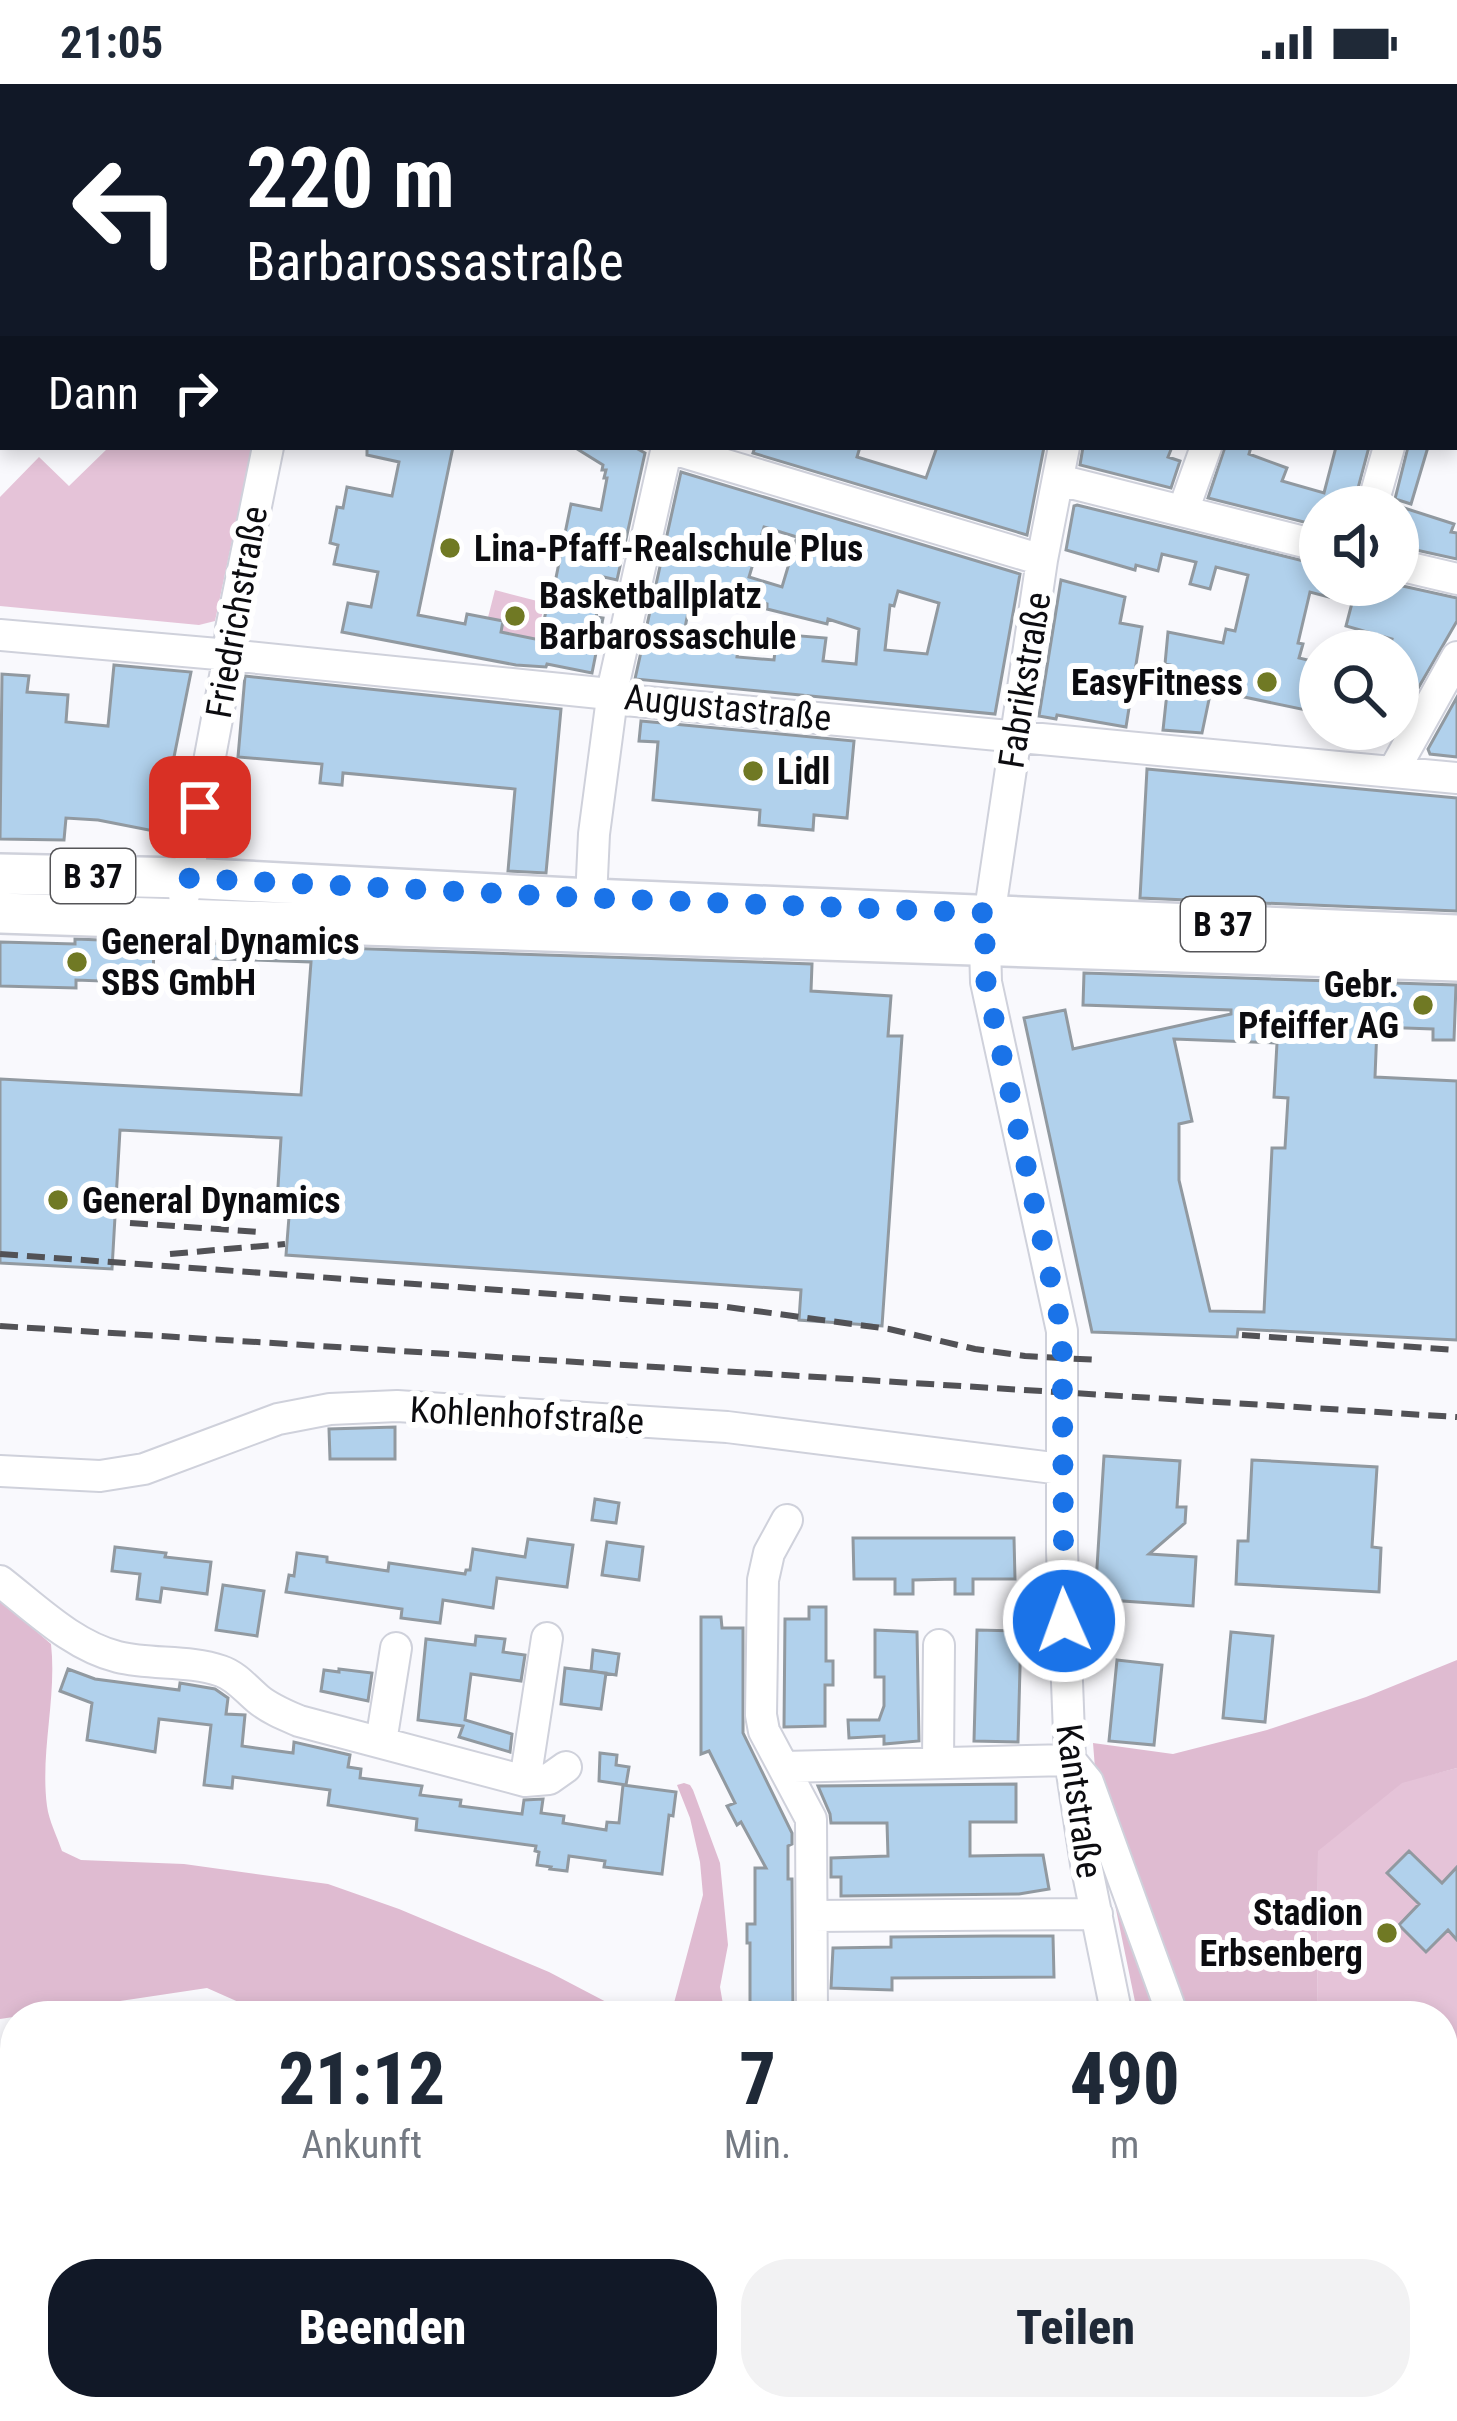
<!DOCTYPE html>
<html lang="de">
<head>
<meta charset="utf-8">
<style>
  body { margin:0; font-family:"Roboto Condensed",sans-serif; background:#f2f2f3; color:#1f2937; height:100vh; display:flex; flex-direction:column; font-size:45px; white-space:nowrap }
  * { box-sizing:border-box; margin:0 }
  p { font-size:39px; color:#747a83 }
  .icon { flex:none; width:66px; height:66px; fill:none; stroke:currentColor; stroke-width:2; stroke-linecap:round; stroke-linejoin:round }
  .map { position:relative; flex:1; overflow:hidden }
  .drawer { position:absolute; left:0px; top:1917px; width:1458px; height:420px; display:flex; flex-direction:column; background:#fff; border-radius:48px 48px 0 0; box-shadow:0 6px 18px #0003 }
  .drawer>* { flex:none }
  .banner { position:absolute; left:0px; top:0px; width:1458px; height:366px; box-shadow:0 6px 18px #0003; background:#111827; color:#fff; overflow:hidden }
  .buttons { position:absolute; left:1299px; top:402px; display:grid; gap:24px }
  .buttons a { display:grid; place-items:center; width:120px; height:120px; border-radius:50%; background:#fff; box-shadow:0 6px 18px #0003; font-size:60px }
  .pin { position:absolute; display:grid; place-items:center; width:102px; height:102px; color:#fff; margin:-51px; border-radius:24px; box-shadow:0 6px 18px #0006 }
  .me { position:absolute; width:132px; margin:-66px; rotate:358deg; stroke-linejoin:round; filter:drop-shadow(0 0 9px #0008) }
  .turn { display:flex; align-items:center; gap:42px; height:252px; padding:0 48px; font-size:54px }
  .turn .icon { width:156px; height:156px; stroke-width:2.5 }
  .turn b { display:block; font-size:84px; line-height:102px }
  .then { display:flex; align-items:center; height:114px; padding:0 48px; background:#0003; gap:24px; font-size:45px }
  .eta { display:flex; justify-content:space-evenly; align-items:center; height:204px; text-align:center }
  .eta b { font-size:72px; font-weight:800; line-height:84px }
  .primary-button { display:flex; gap:24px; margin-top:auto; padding:24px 48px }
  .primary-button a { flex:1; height:138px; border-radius:48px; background:#111827; color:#fff; font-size:48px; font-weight:800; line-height:138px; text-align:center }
  .primary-button a+a { background:#f2f2f3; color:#1f2937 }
  .status { display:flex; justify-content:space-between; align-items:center; height:84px; padding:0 60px; background:#fff; direction:ltr }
  .status svg { height:33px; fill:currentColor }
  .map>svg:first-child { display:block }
  .green { fill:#e5c3d8 }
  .forest { fill:#dfbbd1 }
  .building { fill:#b1d1ec; stroke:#9199a0; stroke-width:3; fill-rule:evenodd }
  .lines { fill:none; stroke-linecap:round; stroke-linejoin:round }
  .minor-casing { stroke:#cfd1db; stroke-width:34 }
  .major-casing { stroke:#cfd1db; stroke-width:44 }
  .minor { stroke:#fff; stroke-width:30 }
  .major { stroke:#fff; stroke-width:39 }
  .rail { stroke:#525256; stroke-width:6; stroke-dasharray:18 9; stroke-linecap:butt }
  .route { stroke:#1a73e8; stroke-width:21; stroke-dasharray:0 37.8 }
  .poi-dot { fill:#707924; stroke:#fff; stroke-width:4.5 }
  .labels { text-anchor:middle; stroke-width:12; stroke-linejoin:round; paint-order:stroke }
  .shield { fill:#fff; stroke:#555558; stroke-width:3 }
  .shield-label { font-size:33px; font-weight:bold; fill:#0c0c10 }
  .poi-label { font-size:36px; font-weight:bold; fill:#0c0c10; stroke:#fff; text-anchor:start }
  .street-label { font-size:36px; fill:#0c0c10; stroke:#fff }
</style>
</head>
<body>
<div class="status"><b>21:05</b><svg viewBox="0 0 49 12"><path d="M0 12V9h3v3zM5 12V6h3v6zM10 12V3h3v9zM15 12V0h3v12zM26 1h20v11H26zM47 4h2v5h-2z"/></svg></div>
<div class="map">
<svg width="1457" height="2337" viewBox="0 0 1457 2337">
  <rect width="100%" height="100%" fill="#f9f9fd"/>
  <path class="green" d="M109 363H252L215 537 199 541 0 522V413L39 373 69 402Z
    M495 506 545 519 535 558 485 545Z
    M1457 1684V2051L1443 2050V1932H1317L1318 1766 1402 1698Z
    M0 2179 15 2180V2322H160L154 2337H0Z
    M1457 2191V2337H1396L1398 2322H1443V2194Z"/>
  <path class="forest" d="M0 1516 51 1560C57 1614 40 1668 47 1722 49 1737 57 1752 62 1767L81 1776 184 1780 328 1800 399 1825 549 1888 633 1932H270L207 1904 0 1935Z
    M1457 1576V1684L1402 1699 1318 1767 1317 1932H1138L1100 1748 1093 1659 1173 1670 1267 1646 1366 1613Z
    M684 1699 690 1701 693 1706 720 1779 728 1861 720 1903 725 1932H662L674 1919 703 1811 700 1778 690 1734 677 1701Z
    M1443 2050 1457 2051V2191L1443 2194Z
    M279 2322H541L545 2329 562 2337H314Z
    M1100 2322H1398L1396 2337H1090Z"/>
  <path class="building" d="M367 363H453L418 531 465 540 467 530 503 537 501 548 540 556 547 522 550 523 571 420 601 426 607 394H604L606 386H602L603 381 574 363H634L645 369 617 496 604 493 596 533 603 534 592 589 547 580 546 583 516 581 342 548 348 519 371 523 378 488 334 480 338 461 330 459 337 423 343 424 347 403 392 412 399 378 367 371Z
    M755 363H860L857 373 926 394 937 363H1044L1027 451 753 369Z
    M1083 363H1172L1168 373 1180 377 1171 404 1080 381Z
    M1225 363H1251L1249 370 1287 384 1282 397 1324 409 1336 363H1369L1353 423H1320V442L1208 414Z
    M1408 363H1428L1411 420 1395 415Z
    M681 388 1020 490 995 630 635 595ZM764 443 797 453 782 503 749 493ZM898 507 939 519 927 570 885 566 890 521 894 522ZM692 508 731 517 733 511 767 520V525L827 540 828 535 859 545 856 580 823 577 826 554 777 550 774 576 737 573 738 566 725 564 726 547 685 544Z
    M1077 421 1320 481V501H1398L1457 514V537L1398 639V564L1390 562 1392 555 1346 542 1352 519 1310 508 1298 559 1303 560 1299 574 1320 579V629L1211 606 1202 649 1163 646 1170 581 1165 580 1168 548 1223 559 1226 545 1235 547 1248 491 1216 483 1210 505 1190 500 1196 478 1162 470 1158 487 1136 481 1135 486 1066 466 1074 422Z
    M1398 422 1454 440 1451 448 1457 449V475L1398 462Z
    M1061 496 1125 513 1120 539 1142 543 1126 643 1057 631 1056 635 1039 632Z
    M114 581 191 588 159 748 98 736 66 734 64 756 0 755 2 590 29 592 27 608 68 611 66 638 108 642Z
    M245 592 561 625 546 789 508 787 515 705 343 689 342 701 320 699 322 680 238 673Z
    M1457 613V673L1430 670 1428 665Z
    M641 637 854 657 847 734 814 731 813 746 759 741 760 726 653 716 658 658 639 657Z
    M1147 685 1457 714V827L1140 814Z
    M75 855 154 858 153 899 76 896V904L0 902V858L75 860Z
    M194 859 812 880 811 907 891 912 888 952H902L882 1242 799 1236 801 1206 286 1171 290 1120 277 1119 281 1054 120 1046 112 1185 0 1179V995L301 1011 311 878 194 874Z
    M1084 889 1456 901 1454 956H1433V945L1377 943 1375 993 1457 997V1256L1238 1245 1237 1253 1092 1248 1024 934 1065 926 1073 965 1231 930V926L1083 921ZM1174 955 1277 959 1274 1013 1288 1014 1285 1064H1272L1264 1228 1210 1227 1179 1096V1040L1192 1037Z
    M395 1343V1375H330L329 1345Z
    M1104 1372 1180 1377 1177 1423H1186L1185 1439 1149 1470 1196 1473 1193 1522 1095 1515Z
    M1252 1376 1377 1383 1372 1463 1381 1464 1379 1508 1236 1500 1238 1457H1248Z
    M595 1415 619 1419 616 1439 592 1436Z
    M853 1454H1014L1015 1495H973V1510H955V1495L913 1496V1510H895V1495H854Z
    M528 1455 573 1461 567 1503 497 1494 493 1524 443 1516 440 1539 401 1534 402 1525 286 1508 289 1491 294 1492 297 1469 327 1473V1478L388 1487 389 1479 465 1490 466 1486H470L473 1465 525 1473Z
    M607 1458 643 1463 639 1496 602 1491Z
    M115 1463 166 1469 165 1473 211 1478 207 1510 162 1504 160 1518 137 1515 140 1490 112 1487Z
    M223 1501 264 1507 257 1552 216 1546Z
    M809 1523H826V1577H833V1601H825V1642L784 1643 785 1535H809Z
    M701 1533H721L722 1544H743V1649L792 1749V1760L788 1762V1795H792L793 1932H754V1926H750V1859H747V1840H755V1784H766L741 1738 737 1741 727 1722 735 1719 709 1667 701 1670Z
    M875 1546 917 1548 919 1657 884 1660V1652L849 1654 848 1636H879L884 1622V1593H875Z
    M977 1546 1021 1547 1018 1658 974 1657Z
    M1231 1548 1273 1552 1265 1638 1223 1634Z
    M476 1552 505 1555 503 1568 525 1571 521 1597 471 1590 465 1636 512 1650 510 1668 459 1653 463 1642 418 1636 426 1555 475 1561Z
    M593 1566 619 1570 616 1591 591 1587Z
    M1117 1576 1162 1581 1154 1661 1109 1657Z
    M565 1584 606 1589 601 1625 561 1620Z
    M68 1585 95 1595 179 1606 180 1599 215 1605 228 1614 226 1630 245 1631 242 1662 293 1669 294 1658 350 1671 348 1683 361 1685 360 1694 422 1702 420 1711 461 1716 460 1722 522 1730 524 1716 543 1715 541 1729 564 1732 563 1739 606 1746 607 1738 619 1739 623 1701 676 1708 673 1732 669 1731 662 1790 604 1783 605 1777 569 1772 567 1787 550 1785 551 1783 537 1781 539 1768 535 1767 536 1762 416 1746 417 1735 328 1721 330 1706 233 1693 232 1704 204 1701 211 1641 159 1635 155 1668 87 1656 92 1619 60 1607Z
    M339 1585 372 1589 368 1617 321 1607 324 1586 339 1588Z
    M600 1669 617 1671 616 1681 629 1683 626 1701 599 1697Z
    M1016 1700V1738H970V1772L1043 1771 1049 1805 1019 1810 841 1812V1793H831V1774L888 1772 887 1739H831L830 1730 818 1702Z
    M1409 1767 1442 1799 1457 1783V1856L1448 1846 1426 1868 1399 1841 1419 1820 1387 1789Z
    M994 1852H1053L1054 1893 892 1894V1906L831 1904 833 1864 891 1863V1853Z"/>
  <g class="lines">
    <g class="minor-casing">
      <path id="minor" d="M62 0 89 3
        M373 0 378 3
        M1102 0 1108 3
        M275 3 280 0
        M414 3 417 0
        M743 3 744 0
        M931 3 932 0
        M1331 3 1332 0
        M1455 8 1457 3
        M1455 192 1457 193
        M0 205 3 208
        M666 363 1042 476
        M1064 363 1042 476 985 860 986 898 1062 1247V1467L1070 1676 1086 1780 1117 1932
        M1059 396 1320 462
        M1372 423 1389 363
        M1183 427 1206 363
        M1398 481 1457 495
        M0 551 229 571 600 609 625 616 1457 694
        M1393 688 1457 573
        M184 811 229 571 231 545 268 363
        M591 815 594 750 614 599 667 363
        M0 1387 100 1392 144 1385 278 1335 330 1325 397 1322 727 1343 1061 1385
        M787 1436 769 1469 763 1496 761 1631 764 1647 811 1735 812 1932
        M0 1497C36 1525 73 1562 118 1573 151 1581 189 1576 221 1587 236 1592 246 1605 258 1615 270 1625 285 1631 299 1637L525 1697 549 1695 566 1683
        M381 1658 396 1564
        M938 1678 939 1561
        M784 1683 1070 1676 1088 1698 1173 1932
        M525 1697 547 1554
        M812 1832 1097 1830
        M1322 2322 1327 2337
        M205 2337 210 2322
        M999 2337 1009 2322
        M1446 2337 1457 2297"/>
    </g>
    <g class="major-casing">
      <path id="major" d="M0 790 186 794 591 815 1457 851
        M0 829 1457 877"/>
    </g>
    <use href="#minor" class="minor"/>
    <use href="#major" class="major"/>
    <path class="rail" d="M130 1139 260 1148
      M0 1170 719 1222 889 1245 975 1265 1025 1272 1099 1276
      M170 1170 285 1160
      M0 1242 1457 1333
      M1242 1251 1457 1266"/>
  </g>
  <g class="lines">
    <path class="route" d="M200 723 186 794 591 814 989 829 985 860 986 898 1062 1247 1064 1537"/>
  </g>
  <g class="poi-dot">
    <circle cx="450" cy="464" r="12"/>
    <circle cx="515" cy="532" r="12"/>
    <circle cx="1267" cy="598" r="12"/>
    <circle cx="753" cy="687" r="12"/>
    <circle cx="77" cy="878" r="12"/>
    <circle cx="1423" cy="921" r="12"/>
    <circle cx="58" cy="1116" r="12"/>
    <circle cx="1387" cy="1849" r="12"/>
  </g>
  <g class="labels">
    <g class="shield">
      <rect x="51" y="765" width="84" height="54" rx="9"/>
      <rect x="1181" y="813" width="84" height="54" rx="9"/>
    </g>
    <g class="shield-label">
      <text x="93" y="804">B 37</text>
      <text x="1223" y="852">B 37</text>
    </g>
    <g class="poi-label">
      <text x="474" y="477">Lina-Pfaff-Realschule Plus</text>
      <text x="539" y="524">Basketballplatz<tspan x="539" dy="41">Barbarossaschule</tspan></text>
      <text x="1243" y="611" text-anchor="end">EasyFitness</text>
      <text x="777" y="700">Lidl</text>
      <text x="101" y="870">General Dynamics<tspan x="101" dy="41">SBS GmbH</tspan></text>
      <text x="1399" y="913" text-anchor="end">Gebr.<tspan x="1399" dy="41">Pfeiffer AG</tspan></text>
      <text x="82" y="1129">General Dynamics</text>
      <text x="1363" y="1841" text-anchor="end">Stadion<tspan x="1363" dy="41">Erbsenberg</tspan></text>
    </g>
    <g class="street-label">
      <text transform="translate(236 528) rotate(-80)" y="13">Friedrichstraße</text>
      <text transform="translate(1024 596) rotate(-81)" y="13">Fabrikstraße</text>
      <text transform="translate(728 623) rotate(6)" y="13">Augustastraße</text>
      <text transform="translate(527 1331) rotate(3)" y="13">Kohlenhofstraße</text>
      <text transform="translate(1080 1717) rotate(82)" y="13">Kantstraße</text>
    </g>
  </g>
</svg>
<div class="buttons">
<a><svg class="icon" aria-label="sound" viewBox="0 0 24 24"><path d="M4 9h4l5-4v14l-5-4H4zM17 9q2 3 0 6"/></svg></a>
<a><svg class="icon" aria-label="search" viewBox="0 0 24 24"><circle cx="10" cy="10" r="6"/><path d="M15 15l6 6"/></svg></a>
</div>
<div class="pin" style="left:200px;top:723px;background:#d93025"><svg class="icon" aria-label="arrive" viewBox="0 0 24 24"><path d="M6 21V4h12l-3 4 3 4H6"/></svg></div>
<svg class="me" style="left:1064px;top:1537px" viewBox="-20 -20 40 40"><circle r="17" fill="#1a73e8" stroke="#fff" stroke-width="3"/><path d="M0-11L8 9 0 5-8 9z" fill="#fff"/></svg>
<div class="banner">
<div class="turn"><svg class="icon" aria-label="left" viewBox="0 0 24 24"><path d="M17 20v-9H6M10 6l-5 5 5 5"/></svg><div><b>220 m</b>Barbarossastraße</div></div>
<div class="then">Dann<svg class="icon" aria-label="right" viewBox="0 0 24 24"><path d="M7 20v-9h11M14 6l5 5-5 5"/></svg></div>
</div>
<section class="drawer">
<div class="eta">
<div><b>21:12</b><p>Ankunft</p></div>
<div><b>7</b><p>Min.</p></div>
<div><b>490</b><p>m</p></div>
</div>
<div class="primary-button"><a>Beenden</a><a>Teilen</a></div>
</section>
</div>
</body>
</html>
